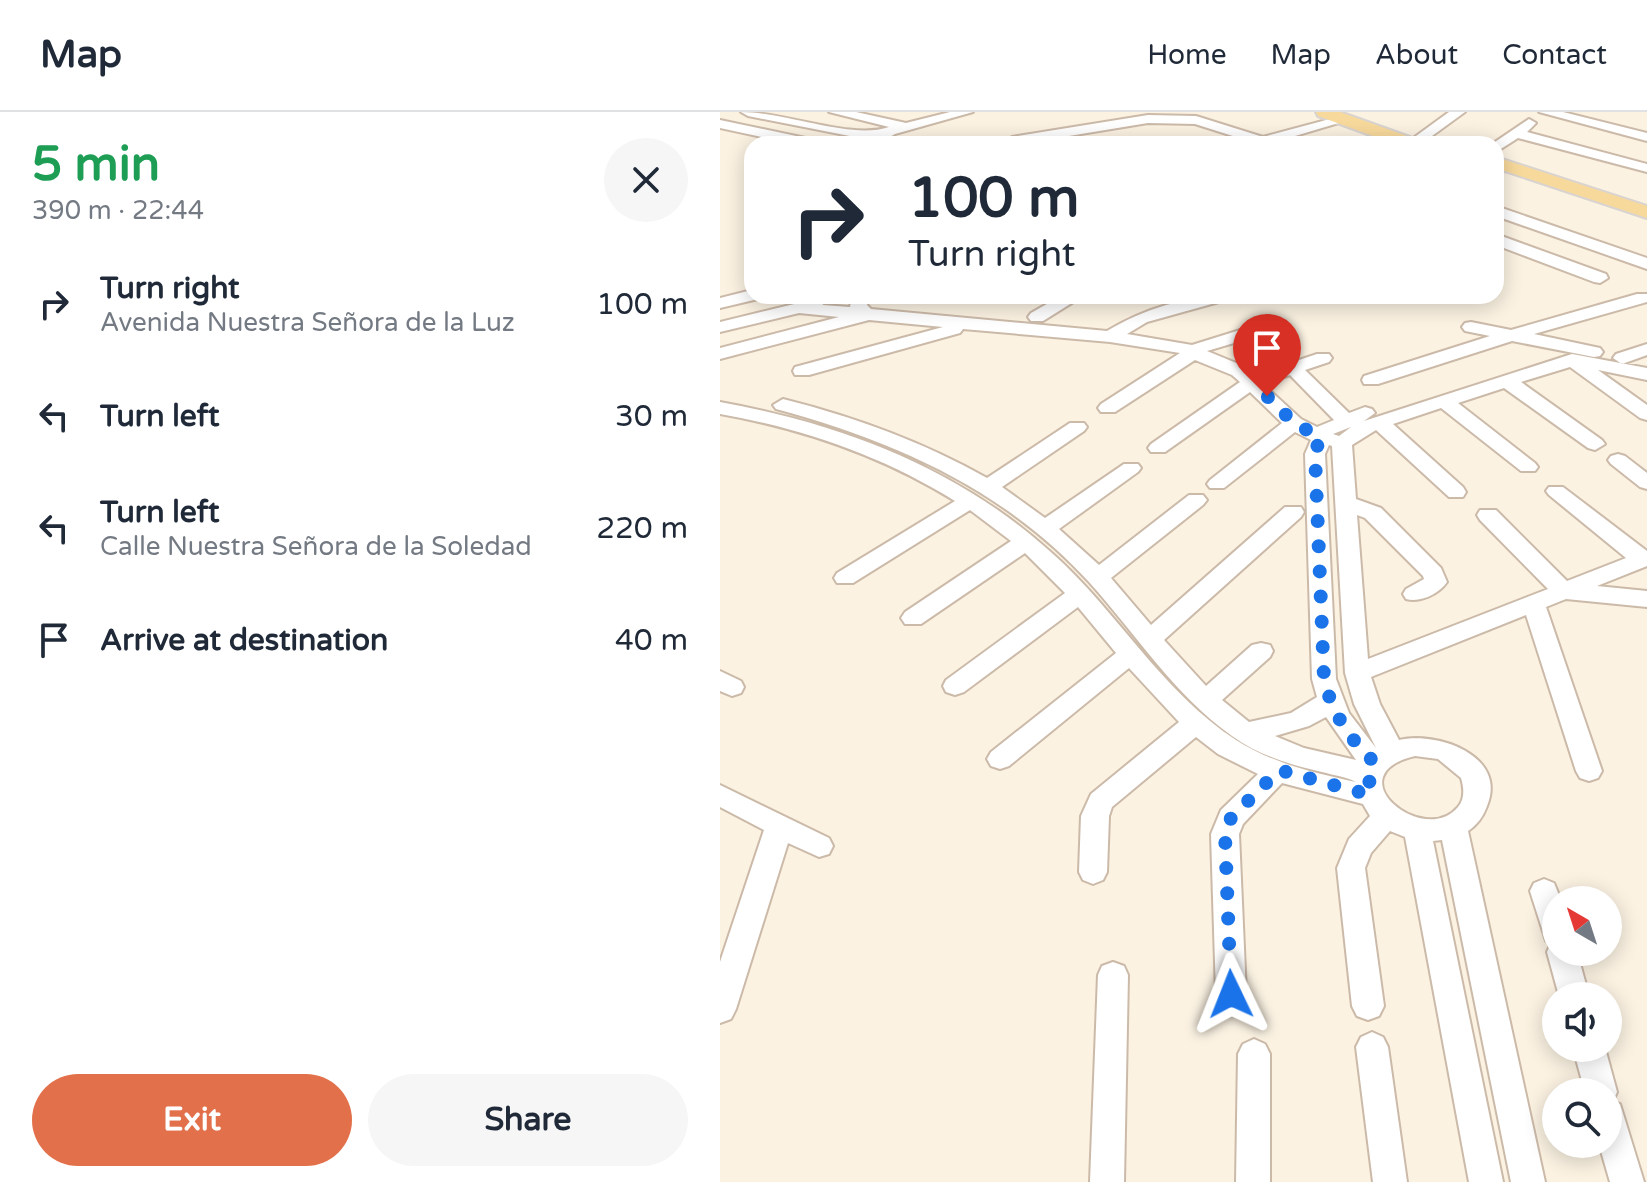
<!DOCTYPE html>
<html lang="en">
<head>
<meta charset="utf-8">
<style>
  body { margin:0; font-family:"Varela Round",sans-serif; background:#f6f6f7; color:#1f2937; height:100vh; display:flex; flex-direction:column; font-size:30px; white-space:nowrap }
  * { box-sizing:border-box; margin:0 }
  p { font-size:26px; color:#747a83 }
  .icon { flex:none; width:44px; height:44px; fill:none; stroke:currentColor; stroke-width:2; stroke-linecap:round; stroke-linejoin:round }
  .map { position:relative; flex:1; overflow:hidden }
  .details { display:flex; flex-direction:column; background:#fff; width:720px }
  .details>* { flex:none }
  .top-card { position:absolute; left:24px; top:24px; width:760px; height:168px; border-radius:24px; box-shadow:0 4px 20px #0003; background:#fff; color:#1f2937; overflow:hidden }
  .needle { width:52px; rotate:321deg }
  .fabs { position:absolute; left:822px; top:774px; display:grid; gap:16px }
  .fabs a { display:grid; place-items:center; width:80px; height:80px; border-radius:50%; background:#fff; box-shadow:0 4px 20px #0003; font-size:40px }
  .pin { position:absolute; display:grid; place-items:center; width:68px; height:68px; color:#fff; margin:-82px -34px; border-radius:50% 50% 50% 0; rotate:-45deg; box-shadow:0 0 8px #0007 }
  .pin .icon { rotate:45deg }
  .me { position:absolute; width:88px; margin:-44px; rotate:358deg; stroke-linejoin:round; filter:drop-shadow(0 0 6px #0008) }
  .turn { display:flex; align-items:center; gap:28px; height:168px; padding:0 32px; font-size:36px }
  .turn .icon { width:104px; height:104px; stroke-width:2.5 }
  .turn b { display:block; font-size:56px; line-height:68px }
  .round { display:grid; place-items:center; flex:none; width:84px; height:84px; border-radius:42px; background:#f6f6f7 }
  .overview { display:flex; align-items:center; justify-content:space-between; height:136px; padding:0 32px }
  h1 { font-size:48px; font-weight:700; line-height:60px; color:#1e9e55 }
  .action { display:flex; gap:16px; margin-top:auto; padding:16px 32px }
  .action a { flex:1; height:92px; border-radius:48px; background:#e2714b; color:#fff; font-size:32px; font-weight:700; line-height:92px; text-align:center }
  .action a+a { background:#f6f6f7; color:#1f2937 }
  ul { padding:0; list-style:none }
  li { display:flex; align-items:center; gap:24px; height:112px; padding:0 32px }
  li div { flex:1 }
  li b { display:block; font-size:30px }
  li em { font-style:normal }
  header { display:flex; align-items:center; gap:48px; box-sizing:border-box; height:112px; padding:0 40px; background:#fff; border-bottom:2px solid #e0e1e3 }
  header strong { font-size:38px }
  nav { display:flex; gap:44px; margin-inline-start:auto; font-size:28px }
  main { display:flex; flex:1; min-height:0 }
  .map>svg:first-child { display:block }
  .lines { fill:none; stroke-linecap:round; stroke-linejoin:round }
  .minor-casing { stroke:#ccbaa9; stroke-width:4 }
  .major-casing { stroke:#dad4d0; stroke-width:4 }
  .minor { fill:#fff; fill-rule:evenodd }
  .major { fill:#f8d99c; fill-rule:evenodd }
  .route { stroke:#1a73e8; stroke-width:14; stroke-dasharray:0 25.2 }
</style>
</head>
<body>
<header>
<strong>Map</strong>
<nav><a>Home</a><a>Map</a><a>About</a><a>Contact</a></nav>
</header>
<main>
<section class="details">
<div class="overview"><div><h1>5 min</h1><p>390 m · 22:44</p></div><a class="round"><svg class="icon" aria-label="close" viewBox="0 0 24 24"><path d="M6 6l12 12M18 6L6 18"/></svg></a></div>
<ul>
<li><svg class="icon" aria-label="right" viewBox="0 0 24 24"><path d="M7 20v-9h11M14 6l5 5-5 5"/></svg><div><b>Turn right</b><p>Avenida Nuestra Señora de la Luz</p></div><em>100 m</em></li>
<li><svg class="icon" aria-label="left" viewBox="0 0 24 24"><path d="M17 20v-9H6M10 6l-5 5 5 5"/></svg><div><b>Turn left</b></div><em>30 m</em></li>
<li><svg class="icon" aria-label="left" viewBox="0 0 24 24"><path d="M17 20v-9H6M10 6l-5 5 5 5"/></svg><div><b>Turn left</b><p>Calle Nuestra Señora de la Soledad</p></div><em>220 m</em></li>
<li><svg class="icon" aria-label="arrive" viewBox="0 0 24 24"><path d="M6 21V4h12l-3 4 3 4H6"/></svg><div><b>Arrive at destination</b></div><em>40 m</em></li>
</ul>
<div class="action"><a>Exit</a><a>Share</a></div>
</section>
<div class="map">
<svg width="927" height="1070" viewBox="0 0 927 1070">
  <rect width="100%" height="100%" fill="#fbf2e2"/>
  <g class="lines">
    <g class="minor-casing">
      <path id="minor" d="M21 0C66 0 131 28 169 15L109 0H136L186 11 230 0H253L175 22 157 32H140L145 27 28 4Z
        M729 0H745L701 32H685Z
        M819 0H843L927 21V29Z
        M428 3 476 4 543 25 625 3 632 7 548 32H538L475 12 428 11 300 32H287L285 29 292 25Z
        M809 7 816 11 807 20 927 52V60L798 26 776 40V32H772Z
        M0 8 95 28 102 32H75L0 16Z
        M776 55 784 59 776 64Z
        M776 94 927 146V157L776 104Z
        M776 122 886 162 888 166 880 171 874 170 776 133Z
        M32 178V184H40L38 187 0 196V186Z
        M917 182H927V190L814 222 880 236 883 240 880 244 874 245 792 229 658 272H644L642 268 644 264 770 224 745 219 742 215 745 211 751 210 791 218Z
        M132 184H150L147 193 151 197 387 219C424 197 465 184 509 184L506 188 427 210 407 222 472 233 549 209H561L564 213 561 217 487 239 526 255 534 263 597 242H609L612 246 609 250 585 258 629 301 645 295 652 297 655 301 644 309 852 242 927 256V268L878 258 927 293V308L920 306 850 255 801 270 882 328 885 332 875 338 868 336 784 276 738 291 815 351 818 355 815 359H801L721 296 673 312 743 375 746 380 743 385H729L656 318 632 333 636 387 661 396 721 456 727 470C719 482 700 491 686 487L683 482 686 477 704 467 703 464 645 406 637 403 648 547 828 477 760 408 757 403 760 398H776L847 469 906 446 829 383 826 379 829 375H843L927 439V454L877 474 927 479V495L846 487 826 495 882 659 878 666 869 669 860 666 856 659 806 503 651 565 660 592 679 628C716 619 788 643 767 694 763 705 757 713 748 719L825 1070H791L722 728 713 729 783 1070H749L685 725 670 719 651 741 645 756 664 894 659 904 648 908 637 904 632 894 617 756 629 727 650 704 643 692 562 671 523 712 519 722 526 882 522 892 511 896 500 892 496 882 491 722 501 698 538 662 498 642 476 625 392 695 389 704 387 760 383 768 373 772 363 768 359 760 361 704 371 682 459 610 409 556 289 654 280 657 271 654 267 647 271 640 396 541 358 495 244 580 235 583 226 580 223 574 226 568 345 481 305 441 201 512H185L181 506 185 500 291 429 250 398 133 471H117L114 466 117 461 235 389C162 344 85 317 0 302V290C123 312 240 357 333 442 398 500 442 580 516 628 552 651 594 661 636 670 627 665 613 663 602 660 571 653 538 643 512 624 454 583 417 523 369 470 285 378 175 329 56 297L53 293 63 287C135 305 203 330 267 366L350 311H364L367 315 364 319 282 375 325 406 404 352H418L421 356 418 360 339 417 379 453 469 383H483L487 388 483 393 391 466 431 513 565 395H581L584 400 581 405 444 528 486 574 532 533 541 531 550 533 553 539 550 545 502 588 529 610 571 601 597 585 592 567 585 342 591 328 575 320 504 376H490L487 372 490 368 562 311 530 280 445 340H431L428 336 431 332 520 270 512 263 475 248 395 300H381L378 296 381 292 460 241 390 230 243 217 240 221 89 263H75L73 259 75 255 223 215 149 208 0 247V236L119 205 79 201 0 220V210L95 187 101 188 103 193 130 195ZM570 263 614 308 597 315 581 307 543 272ZM631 315 619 324 613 322ZM609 333 612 334 625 561 634 592 656 636 629 601 616 567 605 342ZM606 605 636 648 584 636 555 624 589 614ZM695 644 718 647 741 666C744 676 745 687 738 695 704 736 614 663 695 644Z
        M341 184H363L323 209H311L308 205 311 201Z
        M927 232V243L902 252 893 246 896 242Z
        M898 342 905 344 927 361V377L920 375 891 352 888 348 891 344Z
        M0 559 21 569 24 575 21 581 12 584 0 579Z
        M0 673 109 726 113 734 109 742 99 745 68 731 16 897 11 907 0 911V850L44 718 0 695Z
        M824 767 834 771 841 788H836V840H857L869 884H839L827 840 831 831 826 829 810 779 814 771Z
        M393 850 404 854 408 863 404 1070H370L378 863 382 854Z
        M652 920 663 925 668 935 687 1070H653L636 935 641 925Z
        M534 927 545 932 550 942V1070H516L518 942 523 932Z
        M853 936H885L897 980 893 989 900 992 924 1070H890L879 1032H888V980H865Z"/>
    </g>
    <g class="major-casing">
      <path id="major" d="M596 0H620L698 28 701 32H675L598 4Z
        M776 45 927 94V106L776 56Z"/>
    </g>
    <use href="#minor" class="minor"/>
    <use href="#major" class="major"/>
  </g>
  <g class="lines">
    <path class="route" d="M511 882 505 722 511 706 559 658 650 683 649 661 654 650C629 626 612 601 604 567L595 342 600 325 574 311 547 284"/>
  </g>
</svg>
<div class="fabs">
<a><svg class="needle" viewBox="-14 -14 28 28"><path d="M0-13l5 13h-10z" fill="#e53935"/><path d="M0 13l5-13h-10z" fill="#747a83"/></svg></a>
<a><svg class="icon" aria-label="sound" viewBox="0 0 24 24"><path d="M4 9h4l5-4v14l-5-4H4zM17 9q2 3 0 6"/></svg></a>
<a><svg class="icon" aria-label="search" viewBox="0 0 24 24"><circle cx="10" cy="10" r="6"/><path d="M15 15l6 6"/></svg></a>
</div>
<div class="pin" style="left:547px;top:284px;background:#d93025"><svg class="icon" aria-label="arrive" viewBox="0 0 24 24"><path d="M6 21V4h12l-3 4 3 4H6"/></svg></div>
<svg class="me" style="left:511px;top:882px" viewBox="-20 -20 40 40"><path d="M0-17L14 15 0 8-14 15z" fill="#1a73e8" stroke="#fff" stroke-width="4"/></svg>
<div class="top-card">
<div class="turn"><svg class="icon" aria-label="right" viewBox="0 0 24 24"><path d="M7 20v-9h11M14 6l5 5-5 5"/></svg><div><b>100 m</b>Turn right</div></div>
</div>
</div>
</main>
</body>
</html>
